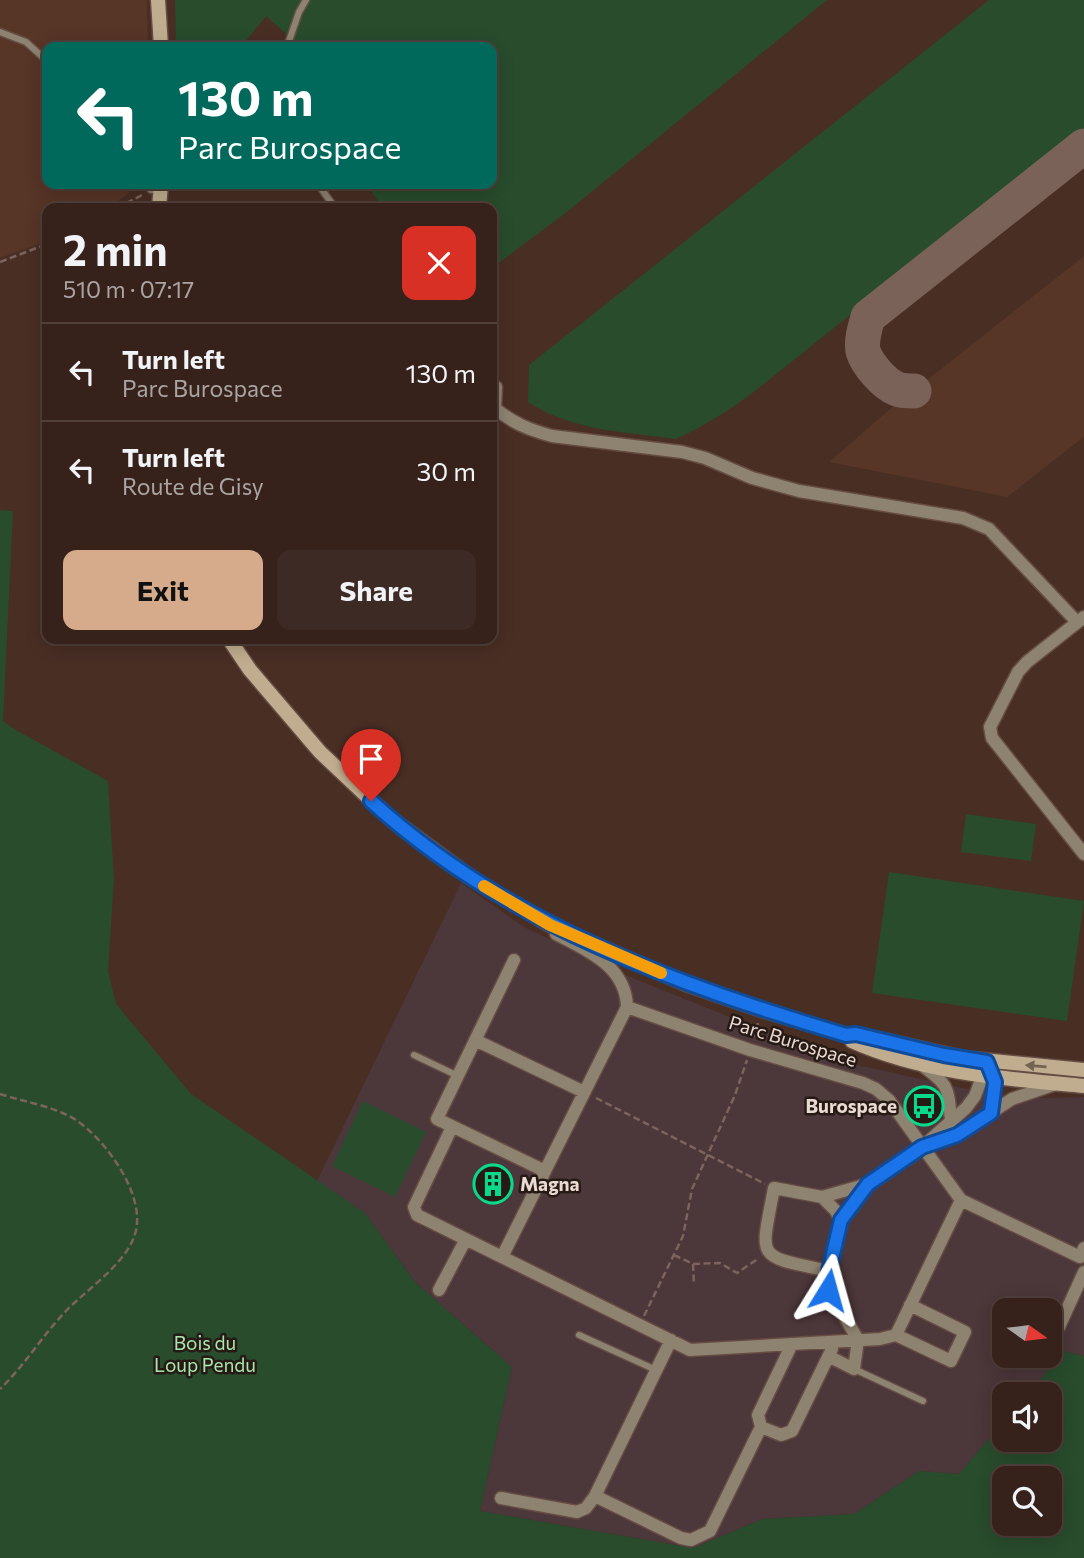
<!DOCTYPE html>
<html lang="en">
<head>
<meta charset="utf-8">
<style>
  body { margin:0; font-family:Commissioner,sans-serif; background:#3e2a24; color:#f1f3f6; height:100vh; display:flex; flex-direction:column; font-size:26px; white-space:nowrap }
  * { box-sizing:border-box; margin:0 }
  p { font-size:23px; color:#aaa4a3 }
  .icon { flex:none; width:38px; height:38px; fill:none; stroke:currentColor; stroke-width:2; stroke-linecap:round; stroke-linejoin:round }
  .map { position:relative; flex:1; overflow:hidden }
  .drawer { position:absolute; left:42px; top:203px; width:455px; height:441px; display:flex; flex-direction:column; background:#37221b; border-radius:14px; box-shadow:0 4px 18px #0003,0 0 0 2px #513f3a }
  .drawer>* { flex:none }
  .hud { position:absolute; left:42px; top:42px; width:455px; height:147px; border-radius:14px; box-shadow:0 4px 18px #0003,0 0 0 2px #513f3a; background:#00695c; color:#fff; overflow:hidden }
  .needle { width:46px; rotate:104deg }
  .controls { position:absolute; left:992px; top:1298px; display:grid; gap:14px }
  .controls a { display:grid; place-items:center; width:70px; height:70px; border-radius:14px; background:#37221b; box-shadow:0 4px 18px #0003,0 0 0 2px #513f3a; font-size:35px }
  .pin { position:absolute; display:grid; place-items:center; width:60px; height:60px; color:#fff; margin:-72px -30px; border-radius:50% 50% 50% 0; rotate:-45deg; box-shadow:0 0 7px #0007 }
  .pin .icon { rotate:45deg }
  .me { position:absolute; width:77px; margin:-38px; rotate:8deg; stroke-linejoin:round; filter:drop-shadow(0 0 5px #0008) }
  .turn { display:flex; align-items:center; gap:24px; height:147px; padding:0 21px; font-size:32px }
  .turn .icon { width:91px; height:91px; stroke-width:2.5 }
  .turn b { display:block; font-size:49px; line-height:60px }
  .round { display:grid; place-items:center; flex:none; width:74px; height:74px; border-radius:14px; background:#3e2a24 }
  .headline { display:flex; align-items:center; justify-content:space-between; height:119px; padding:0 21px }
  h1 { font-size:42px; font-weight:700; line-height:52px }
  .cta { display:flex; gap:14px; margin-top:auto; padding:14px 21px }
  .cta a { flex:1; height:80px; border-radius:14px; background:#d6ab8b; color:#111; font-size:28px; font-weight:700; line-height:80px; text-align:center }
  .cta a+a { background:#3e2a24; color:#f1f3f6 }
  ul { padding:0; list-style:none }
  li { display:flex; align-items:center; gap:21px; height:98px; padding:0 21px; border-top:2px solid #513f3a }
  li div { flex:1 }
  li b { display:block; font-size:26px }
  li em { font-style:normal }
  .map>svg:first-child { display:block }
  .commercial { fill:#4c373a; fill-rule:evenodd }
  .built { fill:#573527 }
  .green { fill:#294c2d; fill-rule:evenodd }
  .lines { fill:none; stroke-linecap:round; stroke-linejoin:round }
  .taxiway { stroke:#7a6258; stroke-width:35 }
  .lane-casing { stroke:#664d44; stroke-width:9 }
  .street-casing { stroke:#664d44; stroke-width:15 }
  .secondary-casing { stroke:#664d44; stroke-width:17 }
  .path { stroke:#7c635b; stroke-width:2.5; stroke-dasharray:7 3.5; stroke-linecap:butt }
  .lane { stroke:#8e8270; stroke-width:6 }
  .street { stroke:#8e8270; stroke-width:12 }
  .secondary { stroke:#c0ad8f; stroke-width:14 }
  .oneway { fill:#736452 }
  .route-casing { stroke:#114b97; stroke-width:18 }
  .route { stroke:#1a73e8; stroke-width:12 }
  .slow { stroke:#f59e0b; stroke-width:12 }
  .labels { text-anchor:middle; stroke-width:5; stroke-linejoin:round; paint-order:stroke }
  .street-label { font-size:19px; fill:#ebd9d3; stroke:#261a15 }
  .poi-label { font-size:19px; font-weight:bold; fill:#ebd9d3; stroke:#261a15; text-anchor:end }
  .park-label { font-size:19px; fill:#a9e6ae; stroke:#261a15 }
</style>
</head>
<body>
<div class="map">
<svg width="1084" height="1558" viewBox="0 0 1084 1558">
  <rect width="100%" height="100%" fill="#492e24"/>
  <path class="commercial" d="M461 883 524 927 618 972 839 1061 1012 1099 1084 1097V1356L1064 1351 1027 1395H1004V1421L959 1474 919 1471 854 1514 763 1519 693 1548 480 1511 512 1367 415 1282 365 1213 317 1181ZM1004 1311H1050V1356H1004Z"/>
  <path class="built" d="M0 0H147L148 47H47V184H130L129 193 108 208H47V241L0 258Z
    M1084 256V437L1007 497 829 462 889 410Z"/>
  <path class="green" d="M175 0H827L563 215 492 268V208H383L366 184H492V47H301L266 16 241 47H176Z
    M989 0H1084V128L755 391C730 410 704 426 676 439 625 432 572 431 528 402L529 365Z
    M0 510 13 511 3 721 14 729 108 781 114 879 108 971 116 1004 191 1094 365 1213 415 1282 512 1367 480 1511 693 1548 763 1519 854 1514 919 1471 959 1474 1004 1421V1440H1050V1395H1027L1064 1351 1084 1356V1558H0ZM1004 1479H1050V1524H1004Z
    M966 814 1036 824 1031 861 961 852Z
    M889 872 1084 901 1067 1021 872 993Z
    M363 1101 426 1132 395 1197 332 1166Z"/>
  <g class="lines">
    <path class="taxiway" d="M914 391C908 391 902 391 897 389 884 384 867 364 863 351 861 340 865 328 868 317L1084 146"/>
    <g class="lane-casing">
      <path id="lane" d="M0 32 26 42 47 61
        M287 47 299 12 306 0
        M145 184 151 190H161
        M318 184 335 208
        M414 1055 458 1076
        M579 1335 656 1370
        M854 1369 923 1401"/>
    </g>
    <g class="street-casing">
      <path id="street" d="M496 387 495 408C512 423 530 430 552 436L682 452 705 458 752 478 799 491 963 518 989 529 1077 622
        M1084 617 1027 662 1018 672 990 727 992 738 1084 854
        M514 960 437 1119 545 1171
        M475 1040 584 1092
        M920 1064C949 1085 948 1086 951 1121
        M990 1069 995 1087 991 1113
        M452 1127 414 1207 417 1215 690 1350 880 1339 896 1335 961 1200 889 1100 876 1089 863 1083 750 1050 627 1007
        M929 1145 957 1135 1012 1099 1053 1085
        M822 1197 835 1210 841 1220
        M961 1200 1080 1257 1084 1248
        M502 1257 627 1007C626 966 587 950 556 934
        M829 1271C755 1255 760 1262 774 1188L822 1197 868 1184
        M439 1290 466 1239
        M1059 1327 1084 1272
        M896 1335 951 1361 965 1332 910 1305
        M830 1357 854 1369 858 1340 826 1284 841 1220 868 1184 922 1147 966 1108 975 1096 985 1069
        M761 1427 758 1415 792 1344
        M595 1496 681 1538 691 1540 710 1531 761 1427 781 1435 792 1431 832 1349
        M501 1498 577 1512 586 1508 595 1496 671 1340"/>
    </g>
    <g class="secondary-casing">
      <path id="secondary" d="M158 0 161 47
        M159 208 161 184
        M229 639 250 670 320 752 389 817 476 881 550 925 686 984 762 1010 846 1035 856 1034 963 1058 1084 1070
        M852 1041C923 1073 1007 1079 1084 1086"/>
    </g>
    <path class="path" d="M117 208 142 195
      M0 262 47 244
      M754 1037 758 1023
      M0 1094C24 1102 54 1106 76 1120 107 1141 149 1199 134 1237 124 1265 86 1290 66 1311 42 1336 25 1365 0 1389
      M596 1098 765 1184
      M674 1255 693 1264 720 1263 737 1273 759 1258
      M693 1264 694 1285
      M644 1316 683 1236 692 1189 735 1095 747 1060"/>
    <use href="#lane" class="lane"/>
    <use href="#street" class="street"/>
    <use href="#secondary" class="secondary"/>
  </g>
  <defs><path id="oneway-solid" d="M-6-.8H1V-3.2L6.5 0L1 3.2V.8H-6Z" transform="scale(1.75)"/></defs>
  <use class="oneway" href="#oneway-solid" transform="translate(1036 1066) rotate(-175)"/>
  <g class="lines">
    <g class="route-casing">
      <path id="route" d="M371 801C506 924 675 984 846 1035L856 1034 944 1055 987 1062 995 1082 991 1113 957 1135 922 1147 868 1184 841 1220 829 1271 828 1290"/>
    </g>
    <use href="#route" class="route"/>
    <path class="slow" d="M484 886 550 925 661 973"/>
  </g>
  <defs>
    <g id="bus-ring" transform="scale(2.0125)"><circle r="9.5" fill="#261a15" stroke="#08d98b" stroke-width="1.5"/><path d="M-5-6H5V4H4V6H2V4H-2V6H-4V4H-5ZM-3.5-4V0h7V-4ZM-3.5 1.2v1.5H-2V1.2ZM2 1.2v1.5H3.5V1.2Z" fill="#08d98b"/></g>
    <g id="building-ring" transform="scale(2.0125)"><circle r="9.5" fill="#261a15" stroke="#08d98b" stroke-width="1.5"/><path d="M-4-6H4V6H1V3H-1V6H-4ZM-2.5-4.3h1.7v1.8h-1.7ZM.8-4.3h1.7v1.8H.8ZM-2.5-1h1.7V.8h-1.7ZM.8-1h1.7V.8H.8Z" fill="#08d98b"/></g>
  </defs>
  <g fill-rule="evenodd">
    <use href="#bus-ring" x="924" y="1106"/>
    <use href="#building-ring" x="493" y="1184"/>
  </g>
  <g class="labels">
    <g class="street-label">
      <text transform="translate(793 1041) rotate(17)" y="7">Parc Burospace</text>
    </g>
    <g class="poi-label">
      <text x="897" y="1113">Burospace</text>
      <text x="520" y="1191" text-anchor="start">Magna</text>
    </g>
    <g class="park-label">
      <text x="205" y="1350">Bois du<tspan x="205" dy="22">Loup Pendu</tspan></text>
    </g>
  </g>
</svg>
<div class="controls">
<a><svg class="needle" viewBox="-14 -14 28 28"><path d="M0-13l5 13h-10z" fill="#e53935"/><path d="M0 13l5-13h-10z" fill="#aaa4a3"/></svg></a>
<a><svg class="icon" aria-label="sound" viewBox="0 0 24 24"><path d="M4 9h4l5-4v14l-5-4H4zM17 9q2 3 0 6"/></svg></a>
<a><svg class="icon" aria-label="search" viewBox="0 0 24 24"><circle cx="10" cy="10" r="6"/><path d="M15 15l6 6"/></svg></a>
</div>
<div class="pin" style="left:371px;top:801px;background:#d93025"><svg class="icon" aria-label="arrive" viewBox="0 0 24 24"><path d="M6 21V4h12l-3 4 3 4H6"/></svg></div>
<svg class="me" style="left:828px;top:1290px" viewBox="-20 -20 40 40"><path d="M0-17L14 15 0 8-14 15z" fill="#1a73e8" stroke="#fff" stroke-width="4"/></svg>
<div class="hud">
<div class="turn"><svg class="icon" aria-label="left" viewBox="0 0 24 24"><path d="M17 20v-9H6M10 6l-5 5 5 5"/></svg><div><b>130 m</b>Parc Burospace</div></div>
</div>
<section class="drawer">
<div class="headline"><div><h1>2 min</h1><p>510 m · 07:17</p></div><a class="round" style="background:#d93025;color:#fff"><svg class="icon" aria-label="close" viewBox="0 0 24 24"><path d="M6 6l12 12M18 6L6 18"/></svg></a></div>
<ul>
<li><svg class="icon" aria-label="left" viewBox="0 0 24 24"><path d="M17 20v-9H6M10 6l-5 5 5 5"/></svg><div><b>Turn left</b><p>Parc Burospace</p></div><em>130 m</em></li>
<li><svg class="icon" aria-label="left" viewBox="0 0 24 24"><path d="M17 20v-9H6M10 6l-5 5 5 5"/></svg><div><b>Turn left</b><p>Route de Gisy</p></div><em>30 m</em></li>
</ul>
<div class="cta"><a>Exit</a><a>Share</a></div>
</section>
</div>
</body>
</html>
